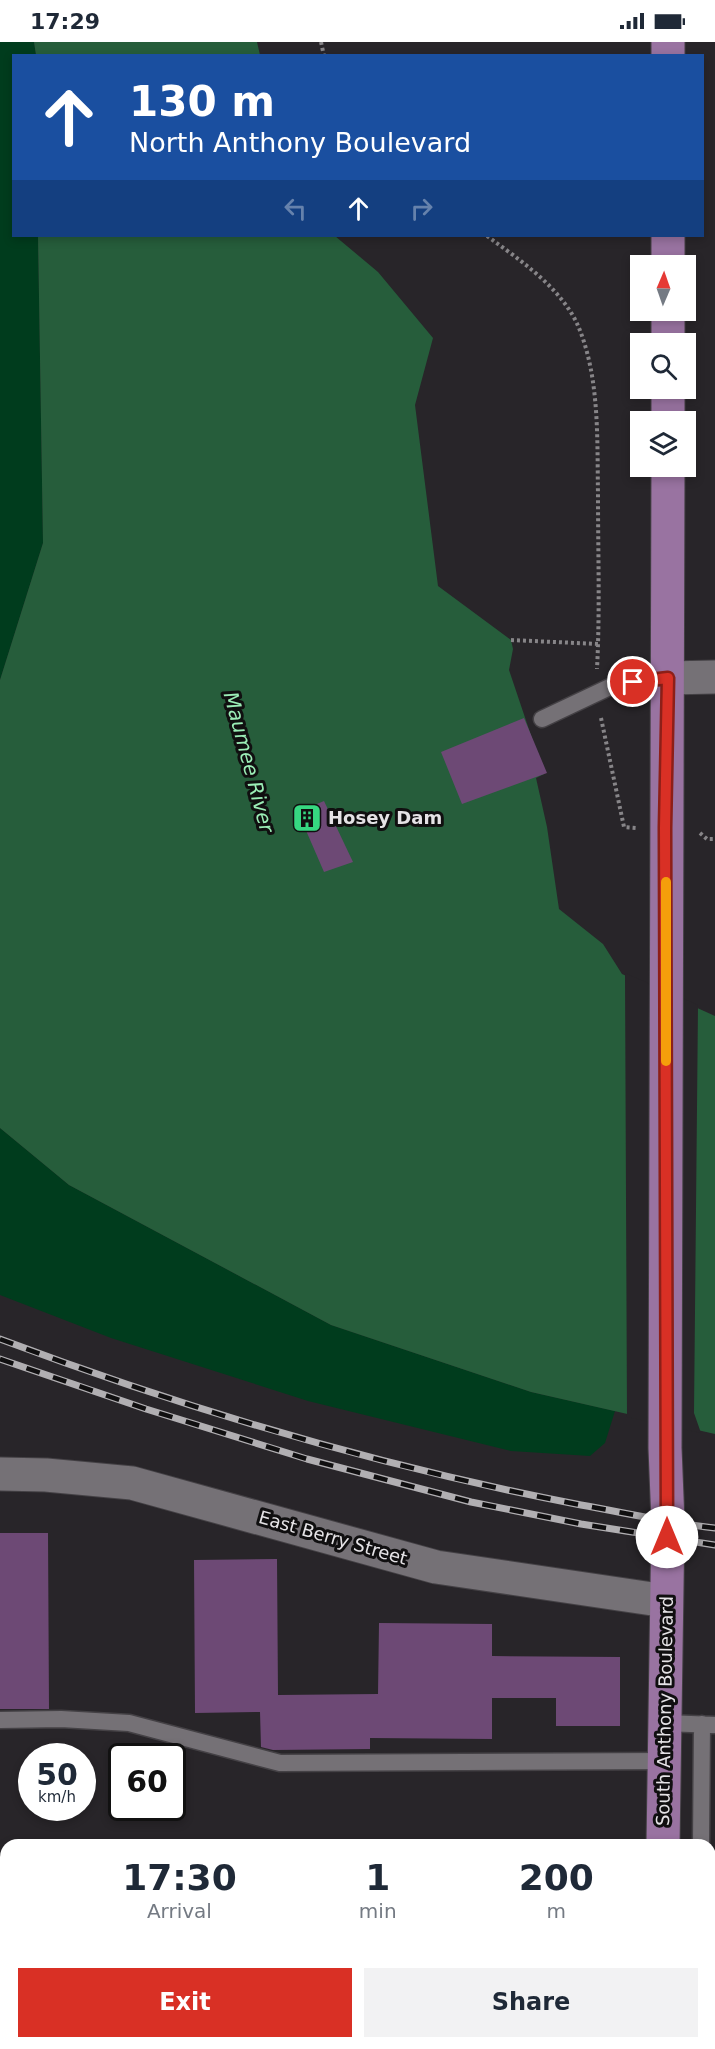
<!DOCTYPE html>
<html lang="en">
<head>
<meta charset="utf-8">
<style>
  body { margin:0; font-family:"DejaVu Sans",sans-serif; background:#f2f2f3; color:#1f2937; height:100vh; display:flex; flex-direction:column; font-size:22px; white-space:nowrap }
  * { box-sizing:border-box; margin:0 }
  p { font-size:20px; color:#747a83 }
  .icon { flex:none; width:33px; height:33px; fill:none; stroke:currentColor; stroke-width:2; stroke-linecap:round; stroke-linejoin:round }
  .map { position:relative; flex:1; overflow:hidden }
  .side { position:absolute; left:0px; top:1797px; width:716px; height:210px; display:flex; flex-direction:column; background:#fff; border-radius:18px 18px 0 0; box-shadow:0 3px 9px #0003 }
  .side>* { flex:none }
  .guide { position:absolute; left:12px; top:12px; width:692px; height:183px; border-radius:0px; box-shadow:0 3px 9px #0003; background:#1a4fa0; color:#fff; overflow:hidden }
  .needle { width:39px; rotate:2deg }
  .controls { position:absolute; left:630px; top:213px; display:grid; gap:12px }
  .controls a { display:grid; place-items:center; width:66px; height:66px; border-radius:0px; background:#fff; box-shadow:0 3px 9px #0003; font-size:30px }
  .speed { position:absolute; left:18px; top:1701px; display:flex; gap:12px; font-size:30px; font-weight:700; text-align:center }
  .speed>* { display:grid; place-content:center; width:78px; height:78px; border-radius:50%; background:#fff; box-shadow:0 3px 9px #0003; line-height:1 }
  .speed small { font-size:15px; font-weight:400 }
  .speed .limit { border:3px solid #111; border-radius:9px; background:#fff; color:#111 }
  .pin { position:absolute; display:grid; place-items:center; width:51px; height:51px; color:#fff; margin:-26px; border:3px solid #fff; border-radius:50%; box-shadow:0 2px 6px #0007 }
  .me { position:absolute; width:66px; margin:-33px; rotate:0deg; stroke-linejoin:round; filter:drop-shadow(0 0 4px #0008) }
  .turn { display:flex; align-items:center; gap:21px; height:126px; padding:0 18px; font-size:27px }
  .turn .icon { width:78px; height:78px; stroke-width:2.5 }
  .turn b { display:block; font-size:42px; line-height:51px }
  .lanes { display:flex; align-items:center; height:57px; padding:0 18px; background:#0003; justify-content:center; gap:30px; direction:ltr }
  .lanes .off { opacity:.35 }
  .eta { display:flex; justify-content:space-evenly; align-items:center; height:102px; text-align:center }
  .eta b { font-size:36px; font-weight:700; line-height:42px }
  .primary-button { display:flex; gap:12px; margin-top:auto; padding:12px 18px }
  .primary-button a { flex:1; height:69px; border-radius:0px; background:#d93025; color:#fff; font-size:24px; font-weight:700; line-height:69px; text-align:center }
  .primary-button a+a { background:#f2f2f3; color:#1f2937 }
  .status { display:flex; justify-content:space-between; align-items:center; height:42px; padding:0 30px; background:#fff; direction:ltr }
  .status svg { height:16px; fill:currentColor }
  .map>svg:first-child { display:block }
  .green { fill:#003c1d }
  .water { fill:#265d3b }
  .pier { fill:#282529 }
  .building { fill:#6d4975 }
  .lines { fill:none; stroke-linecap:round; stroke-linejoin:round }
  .service-casing { stroke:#444145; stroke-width:19 }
  .minor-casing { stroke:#444145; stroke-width:35 }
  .primary-casing { stroke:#444145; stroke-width:35 }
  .path { stroke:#878588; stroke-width:4; stroke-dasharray:3 3; stroke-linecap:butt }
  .service { stroke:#757176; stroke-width:16 }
  .minor { stroke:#757176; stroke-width:33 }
  .primary { stroke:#9973a1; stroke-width:33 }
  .rail-casing { stroke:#b1afb2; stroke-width:7 }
  .rail { stroke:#100f10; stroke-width:4.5; stroke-dasharray:14; stroke-linecap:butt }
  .route-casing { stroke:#8d1f18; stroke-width:15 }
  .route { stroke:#d93025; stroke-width:10 }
  .slow { stroke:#f59e0b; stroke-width:10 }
  .labels { text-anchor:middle; stroke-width:6; stroke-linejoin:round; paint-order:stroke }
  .poi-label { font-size:18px; font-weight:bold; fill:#e5e3e6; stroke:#100f10; text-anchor:start }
  .street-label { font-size:18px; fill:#e5e3e6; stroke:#100f10 }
  .water-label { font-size:20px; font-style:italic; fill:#9bedb6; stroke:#100f10 }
</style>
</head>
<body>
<div class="status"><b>17:29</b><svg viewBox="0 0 49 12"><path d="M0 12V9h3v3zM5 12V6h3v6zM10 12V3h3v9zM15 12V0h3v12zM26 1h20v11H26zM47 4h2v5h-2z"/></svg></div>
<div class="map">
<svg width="715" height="2007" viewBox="0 0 715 2007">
  <rect width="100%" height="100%" fill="#282529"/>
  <path class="green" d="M0 0H34L36 13 14 14V194H38L43 501 0 638Z
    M0 1086 69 1143 331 1283 531 1350 615 1369 605 1401 590 1414 511 1409 308 1359 111 1296 0 1253Z"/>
  <path class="water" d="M34 0H257L260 13H36Z
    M38 194H335L378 230 433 296 415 363 438 544 511 598 513 607 509 628 544 732 536 736 547 785 559 867 603 902 622 932 715 974V1392L531 1350 331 1283 69 1143 0 1086V638L43 501Z"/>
  <path class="pier" d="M625 931 698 963 694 1371 701 1391 627 1375Z"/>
  <path class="building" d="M524 676 547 731 462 762 441 710Z
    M324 759 353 820 324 830 298 770Z
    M0 1491H48L49 1667H0Z
    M277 1517 278 1653 378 1652 379 1581 492 1582V1614L620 1615V1684H556V1656H492V1697L370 1696V1707L273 1708 261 1705 260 1670 195 1671 194 1518Z"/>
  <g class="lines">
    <g class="service-casing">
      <path id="service" d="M542 677 616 642 668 636
        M0 1678 61 1677 129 1681 280 1721 664 1719
        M666 1681 715 1683
        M701 1803 702 1682
        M710 1830H712
        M710 1871H715"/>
    </g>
    <g class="minor-casing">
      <path id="minor" d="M668 636 715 635
        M0 1432 46 1433 132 1441 436 1525 666 1559
        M0 1927H6
        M710 1931H715"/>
    </g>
    <g class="primary-casing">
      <path id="primary" d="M668 14V0
        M668 224V194
        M668 302V268
        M668 380V346
        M663 1803 668 1480 665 1406 668 424
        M663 2001V2007"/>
    </g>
    <path class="path" d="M321 0 324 14
      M487 194C520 218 563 247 579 286 600 338 597 399 598 453 598 511 600 569 597 627
      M511 598 598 602
      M601 676 624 785 637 786
      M700 791 707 797H715"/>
    <use href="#service" class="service"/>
    <use href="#minor" class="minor"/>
    <use href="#primary" class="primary"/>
    <g class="rail-casing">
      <path id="rail" d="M0 1297C189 1368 382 1425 581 1463 626 1471 670 1481 715 1486
        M0 1317 146 1367 307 1417 471 1460 581 1482 715 1503"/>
    </g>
    <use href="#rail" class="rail"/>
  </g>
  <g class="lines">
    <g class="route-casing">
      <path id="route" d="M633 640 668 636 665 786 667 1495"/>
    </g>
    <use href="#route" class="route"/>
    <path class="slow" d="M666 840V1019"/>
  </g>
  <defs>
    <g id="building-square" transform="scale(1.5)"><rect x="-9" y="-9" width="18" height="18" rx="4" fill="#36d881" stroke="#100f10"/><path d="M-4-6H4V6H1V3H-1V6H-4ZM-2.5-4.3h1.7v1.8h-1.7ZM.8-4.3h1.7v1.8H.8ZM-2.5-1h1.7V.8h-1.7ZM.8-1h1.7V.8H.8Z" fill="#111"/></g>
  </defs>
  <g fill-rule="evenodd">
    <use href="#building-square" x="307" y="776"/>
  </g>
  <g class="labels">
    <g class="poi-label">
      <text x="328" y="782">Hosey Dam</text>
    </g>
    <g class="street-label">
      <text transform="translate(333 1496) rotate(16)" y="6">East Berry Street</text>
      <text transform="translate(665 1669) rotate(-89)" y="6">South Anthony Boulevard</text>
    </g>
    <g class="water-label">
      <text transform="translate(249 720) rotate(75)" y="7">Maumee River</text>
    </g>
  </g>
</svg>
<div class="controls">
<a><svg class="needle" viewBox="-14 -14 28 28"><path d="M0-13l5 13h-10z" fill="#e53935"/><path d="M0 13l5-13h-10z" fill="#747a83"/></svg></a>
<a><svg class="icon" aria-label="search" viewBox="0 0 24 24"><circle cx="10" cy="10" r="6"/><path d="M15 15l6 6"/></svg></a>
<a><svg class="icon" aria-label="layers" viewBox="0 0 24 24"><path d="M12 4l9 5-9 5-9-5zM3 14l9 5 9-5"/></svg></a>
</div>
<div class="speed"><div>50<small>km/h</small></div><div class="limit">60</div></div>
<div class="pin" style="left:633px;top:640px;background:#d93025"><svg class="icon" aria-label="arrive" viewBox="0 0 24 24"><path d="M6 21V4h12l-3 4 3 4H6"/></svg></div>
<svg class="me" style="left:667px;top:1495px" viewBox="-20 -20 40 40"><circle r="19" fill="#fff"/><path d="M0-13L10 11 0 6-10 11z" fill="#d93025"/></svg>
<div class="guide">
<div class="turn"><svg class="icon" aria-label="ahead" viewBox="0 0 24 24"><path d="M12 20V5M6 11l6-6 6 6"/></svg><div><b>130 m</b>North Anthony Boulevard</div></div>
<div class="lanes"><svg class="icon off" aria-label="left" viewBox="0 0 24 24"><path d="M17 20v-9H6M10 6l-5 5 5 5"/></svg><svg class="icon" aria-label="ahead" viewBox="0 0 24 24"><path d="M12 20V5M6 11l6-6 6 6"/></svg><svg class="icon off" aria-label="right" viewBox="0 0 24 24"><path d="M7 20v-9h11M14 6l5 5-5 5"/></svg></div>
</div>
<section class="side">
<div class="eta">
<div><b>17:30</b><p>Arrival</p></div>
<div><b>1</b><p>min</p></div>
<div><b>200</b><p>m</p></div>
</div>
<div class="primary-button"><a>Exit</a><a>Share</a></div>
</section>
</div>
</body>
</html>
